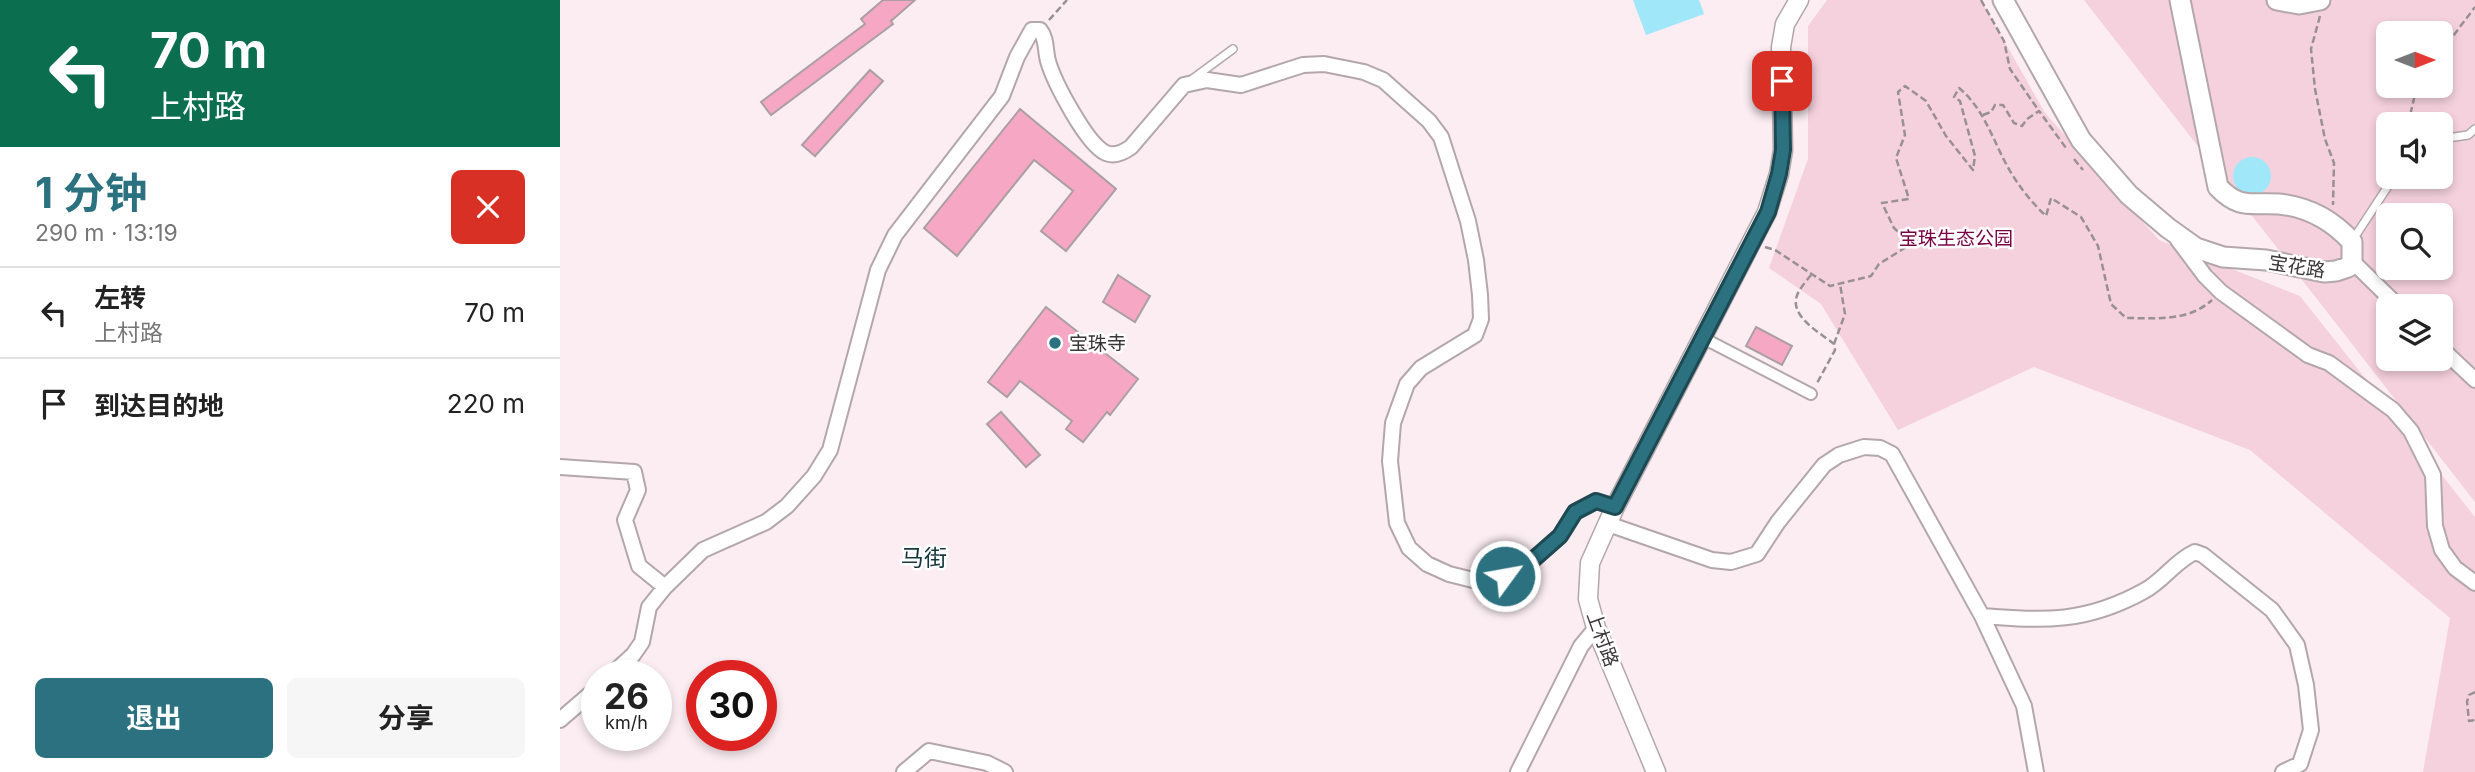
<!DOCTYPE html>
<html lang="zh">
<head>
<meta charset="utf-8">
<style>
  body { margin:0; font-family:Inter,"Noto Sans SC",sans-serif; background:#f6f6f6; color:#222; height:100vh; display:flex; flex-direction:column; font-size:26px; white-space:nowrap }
  * { box-sizing:border-box; margin:0 }
  p { font-size:23px; color:#767676 }
  .icon { flex:none; width:38px; height:38px; fill:none; stroke:currentColor; stroke-width:2; stroke-linecap:round; stroke-linejoin:round }
  .map { position:relative; flex:1; overflow:hidden }
  .side { display:flex; flex-direction:column; background:#fff; width:560px }
  .side>* { flex:none }
  .guide { background:#0b6e4f; color:#fff; overflow:hidden }
  .needle { width:46px; rotate:90deg }
  .tools { position:absolute; left:1816px; top:21px; display:grid; gap:14px }
  .tools a { display:grid; place-items:center; width:77px; height:77px; border-radius:10px; background:#fff; box-shadow:0 4px 10px #0003; font-size:35px }
  .speed { position:absolute; left:21px; top:660px; display:flex; gap:14px; font-size:35px; font-weight:700; text-align:center }
  .speed>* { display:grid; place-content:center; width:91px; height:91px; border-radius:50%; background:#fff; box-shadow:0 4px 10px #0003; line-height:1 }
  .speed small { font-size:18px; font-weight:400 }
  .speed .limit { border:10px solid #d22; background:#fff; color:#111 }
  .pin { position:absolute; display:grid; place-items:center; width:60px; height:60px; color:#fff; margin:-30px; border-radius:14px; box-shadow:0 4px 10px #0006 }
  .me { position:absolute; width:77px; margin:-38px; rotate:58deg; stroke-linejoin:round; filter:drop-shadow(0 0 5px #0008) }
  .turn { display:flex; align-items:center; gap:24px; height:147px; padding:0 35px; font-size:32px }
  .turn .icon { width:91px; height:91px; stroke-width:2.5 }
  .turn b { display:block; font-size:49px; line-height:60px }
  .round { display:grid; place-items:center; flex:none; width:74px; height:74px; border-radius:10px; background:#f6f6f6 }
  .headline { display:flex; align-items:center; justify-content:space-between; height:119px; padding:0 35px }
  h1 { font-size:42px; font-weight:700; line-height:52px; color:#2c7180 }
  .action { display:flex; gap:14px; margin-top:auto; padding:14px 35px }
  .action a { flex:1; height:80px; border-radius:10px; background:#2c7180; color:#fff; font-size:28px; font-weight:700; line-height:80px; text-align:center }
  .action a+a { background:#f6f6f6; color:#222 }
  ul { padding:0; list-style:none }
  li { display:flex; align-items:center; gap:21px; height:91px; padding:0 35px; border-top:2px solid #e0e0e0 }
  li div { flex:1 }
  li b { display:block; font-size:26px }
  li em { font-style:normal }
  main { display:flex; flex:1; min-height:0 }
  .map>svg:first-child { display:block }
  .green { fill:#f5d1dd; fill-rule:evenodd }
  .water { fill:#a0e7f9 }
  .building { fill:#f6a7c4; stroke:#ab9fa2; stroke-width:2 }
  .lines { fill:none; stroke-linecap:round; stroke-linejoin:round }
  .service-casing { stroke:#b3a7aa; stroke-width:10 }
  .pedestrian-casing { stroke:#b3a7aa; stroke-width:14 }
  .minor-casing { stroke:#b3a7aa; stroke-width:18 }
  .tertiary-casing { stroke:#b3a7aa; stroke-width:21 }
  .secondary-casing { stroke:#b3a7aa; stroke-width:23 }
  .path { stroke:#999093; stroke-width:2.5; stroke-dasharray:7 3.5; stroke-linecap:butt }
  .service { stroke:#fff; stroke-width:7 }
  .pedestrian { stroke:#fff; stroke-width:10 }
  .minor { stroke:#fff; stroke-width:14 }
  .tertiary { stroke:#fff; stroke-width:18 }
  .secondary { stroke:#fff; stroke-width:19 }
  .route-casing { stroke:#1d4953; stroke-width:18 }
  .route { stroke:#2c7180; stroke-width:12 }
  .poi-dot { fill:#2c7180; stroke:#fff; stroke-width:2.5 }
  .labels { text-anchor:middle; stroke-width:5; stroke-linejoin:round; paint-order:stroke }
  .park-label { font-size:19px; fill:#790043; stroke:#fff }
  .street-label { font-size:19px; fill:#3b3638; stroke:#fff }
  .poi-label { font-size:19px; fill:#3b3638; stroke:#fff; text-anchor:start }
  .quarter-label { font-size:23px; fill:#15353d; stroke:#fff }
</style>
</head>
<body>
<main>
<section class="side">
<div class="guide">
<div class="turn"><svg class="icon" aria-label="left" viewBox="0 0 24 24"><path d="M17 20v-9H6M10 6l-5 5 5 5"/></svg><div><b>70 m</b>上村路</div></div>
</div>
<div class="headline"><div><h1>1 分钟</h1><p>290 m · 13:19</p></div><a class="round" style="background:#d93025;color:#fff"><svg class="icon" aria-label="close" viewBox="0 0 24 24"><path d="M6 6l12 12M18 6L6 18"/></svg></a></div>
<ul>
<li><svg class="icon" aria-label="left" viewBox="0 0 24 24"><path d="M17 20v-9H6M10 6l-5 5 5 5"/></svg><div><b>左转</b><p>上村路</p></div><em>70 m</em></li>
<li><svg class="icon" aria-label="arrive" viewBox="0 0 24 24"><path d="M6 21V4h12l-3 4 3 4H6"/></svg><div><b>到达目的地</b></div><em>220 m</em></li>
</ul>
<div class="action"><a>退出</a><a>分享</a></div>
</section>
<div class="map">
<svg width="1915" height="772" viewBox="0 0 1915 772">
  <rect width="100%" height="100%" fill="#fbedf2"/>
  <path class="green" d="M1267 0H1421L1485 113 1599 240 1740 296 1915 517V772H1863L1890 618 1690 450 1474 367 1338 430 1261 304 1209 268 1248 159V26Z
    M1524 0H1915V502ZM1829 33H1881V86H1829ZM1829 124H1881V177H1829ZM1829 215H1881V268H1829ZM1829 306H1881V359H1829Z"/>
  <path class="water" d="M1073 0H1139L1144 14 1086 35Z
    M1673 176a19 19 0 1 1 38 0a19 19 0 1 1-38 0Z"/>
  <path class="building" d="M323 0H355L331 21 333 24 211 115 201 102 305 24 301 19Z
    M310 70 323 81 255 156 242 145Z
    M460 109 556 189 506 251 481 231 513 191 474 160 397 256 364 228Z
    M558 275 590 296 575 322 543 302Z
    M486 307 578 379 550 415 547 412 523 442 506 429 512 421 460 381 447 397 428 382Z
    M1196 327 1232 346 1222 365 1186 346Z
    M441 412 480 455 466 467 427 424Z"/>
  <g class="lines">
    <g class="service-casing">
      <path id="service" d="M631 80 673 49
        M1881 139 1908 135 1915 129
        M1792 241 1834 177"/>
    </g>
    <g class="pedestrian-casing">
      <path id="pedestrian" d="M1143 338 1251 394"/>
    </g>
    <g class="minor-casing">
      <path id="minor" d="M1618 240 1645 276 1661 292 1748 355 1769 363 1833 410 1851 431 1873 475 1875 526 1882 550 1895 568 1915 583
        M1792 261 1838 306
        M1881 348 1915 380
        M0 467 74 472 78 490 65 520 79 566 105 587
        M1048 524 1152 560 1171 562 1197 554 1218 522 1264 465 1279 455 1304 447 1320 448 1332 454 1422 616 1464 706 1476 772
        M1422 616C1485 621 1526 623 1584 591 1603 581 1615 561 1635 552L1643 555 1712 610 1737 645 1746 685 1751 730 1740 764 1723 772
        M50 676 73 655 82 642 89 607 105 587 143 550 206 522 227 506 254 476 270 450 318 270 335 235 442 96 457 57 472 30H480C487 39 485 50 488 61 494 82 527 145 546 153 555 157 564 152 571 147L624 85 647 80 681 85 743 65 764 64 804 72 823 80 869 121 881 137 908 221 916 260 920 295 921 319 915 335 861 368 847 384 833 423 830 461 837 523 849 548 867 564 889 574 917 581 945 576 975 558 1000 536 1015 512 1036 501 1055 507
        M0 720 37 688
        M344 772 369 751 427 763 445 772
        M958 772 1021 646 1036 628"/>
    </g>
    <g class="tertiary-casing">
      <path id="tertiary" d="M1096 772 1036 628 1028 599 1030 563 1055 507 1207 212 1219 174 1223 150 1221 47 1225 24 1239 0"/>
    </g>
    <g class="secondary-casing">
      <path id="secondary" d="M1443 0 1521 140 1569 195 1608 228 1636 248 1663 257 1706 260 1764 272 1776 271 1788 267 1792 261V242C1773 221 1748 207 1719 204 1691 202 1680 210 1658 187L1620 0
        M1717 0 1739 4 1760 0"/>
    </g>
    <path class="path" d="M1421 0 1444 41 1450 69 1479 111
      M1760 16 1751 49 1755 89 1765 139 1774 163 1773 205
      M489 20 507 0
      M1881 52 1915 7
      M1423 115 1431 112 1435 105H1443L1454 123 1462 126 1467 119 1479 111 1506 148
      M1848 124 1857 86
      M1514 159 1523 170
      M1205 247 1215 250 1270 286 1311 276 1319 264 1351 244 1334 228 1322 203 1349 199 1336 158 1345 135 1338 92 1345 86 1366 101 1386 136 1413 170 1415 156 1400 101 1394 97 1399 88C1421 106 1430 132 1443 158 1454 180 1468 199 1486 216L1491 198 1521 217 1538 246 1551 304 1566 318C1596 318 1628 322 1652 300
      M1251 275C1247 280 1241 287 1238 293 1227 315 1259 332 1274 344L1275 350 1256 385
      M1274 344 1285 314 1280 284
      M1915 692 1909 695 1907 702 1909 721 1915 720"/>
    <use href="#service" class="service"/>
    <use href="#pedestrian" class="pedestrian"/>
    <use href="#minor" class="minor"/>
    <use href="#tertiary" class="tertiary"/>
    <use href="#secondary" class="secondary"/>
  </g>
  <g class="lines">
    <g class="route-casing">
      <path id="route" d="M945 576 975 558 1000 536 1015 512 1036 501 1055 507 1208 212 1219 174 1223 150 1222 81"/>
    </g>
    <use href="#route" class="route"/>
  </g>
  <circle class="poi-dot" cx="495" cy="343" r="7"/>
  <g class="labels">
    <g class="park-label">
      <text x="1396" y="245">宝珠生态公园</text>
    </g>
    <g class="street-label">
      <text transform="translate(1737 266) rotate(9)" y="7">宝花路</text>
      <text transform="translate(1043 639) rotate(70)" y="7">上村路</text>
    </g>
    <g class="poi-label">
      <text x="509" y="350">宝珠寺</text>
    </g>
    <g class="quarter-label">
      <text x="364" y="566">马街</text>
    </g>
  </g>
</svg>
<div class="tools">
<a><svg class="needle" viewBox="-14 -14 28 28"><path d="M0-13l5 13h-10z" fill="#e53935"/><path d="M0 13l5-13h-10z" fill="#767676"/></svg></a>
<a><svg class="icon" aria-label="sound" viewBox="0 0 24 24"><path d="M4 9h4l5-4v14l-5-4H4zM17 9q2 3 0 6"/></svg></a>
<a><svg class="icon" aria-label="search" viewBox="0 0 24 24"><circle cx="10" cy="10" r="6"/><path d="M15 15l6 6"/></svg></a>
<a><svg class="icon" aria-label="layers" viewBox="0 0 24 24"><path d="M12 4l9 5-9 5-9-5zM3 14l9 5 9-5"/></svg></a>
</div>
<div class="speed"><div>26<small>km/h</small></div><div class="limit">30</div></div>
<div class="pin" style="left:1222px;top:81px;background:#d93025"><svg class="icon" aria-label="arrive" viewBox="0 0 24 24"><path d="M6 21V4h12l-3 4 3 4H6"/></svg></div>
<svg class="me" style="left:945px;top:576px" viewBox="-20 -20 40 40"><circle r="17" fill="#2c7180" stroke="#fff" stroke-width="3"/><path d="M0-11L8 9 0 5-8 9z" fill="#fff"/></svg>
</div>
</main>
</body>
</html>
